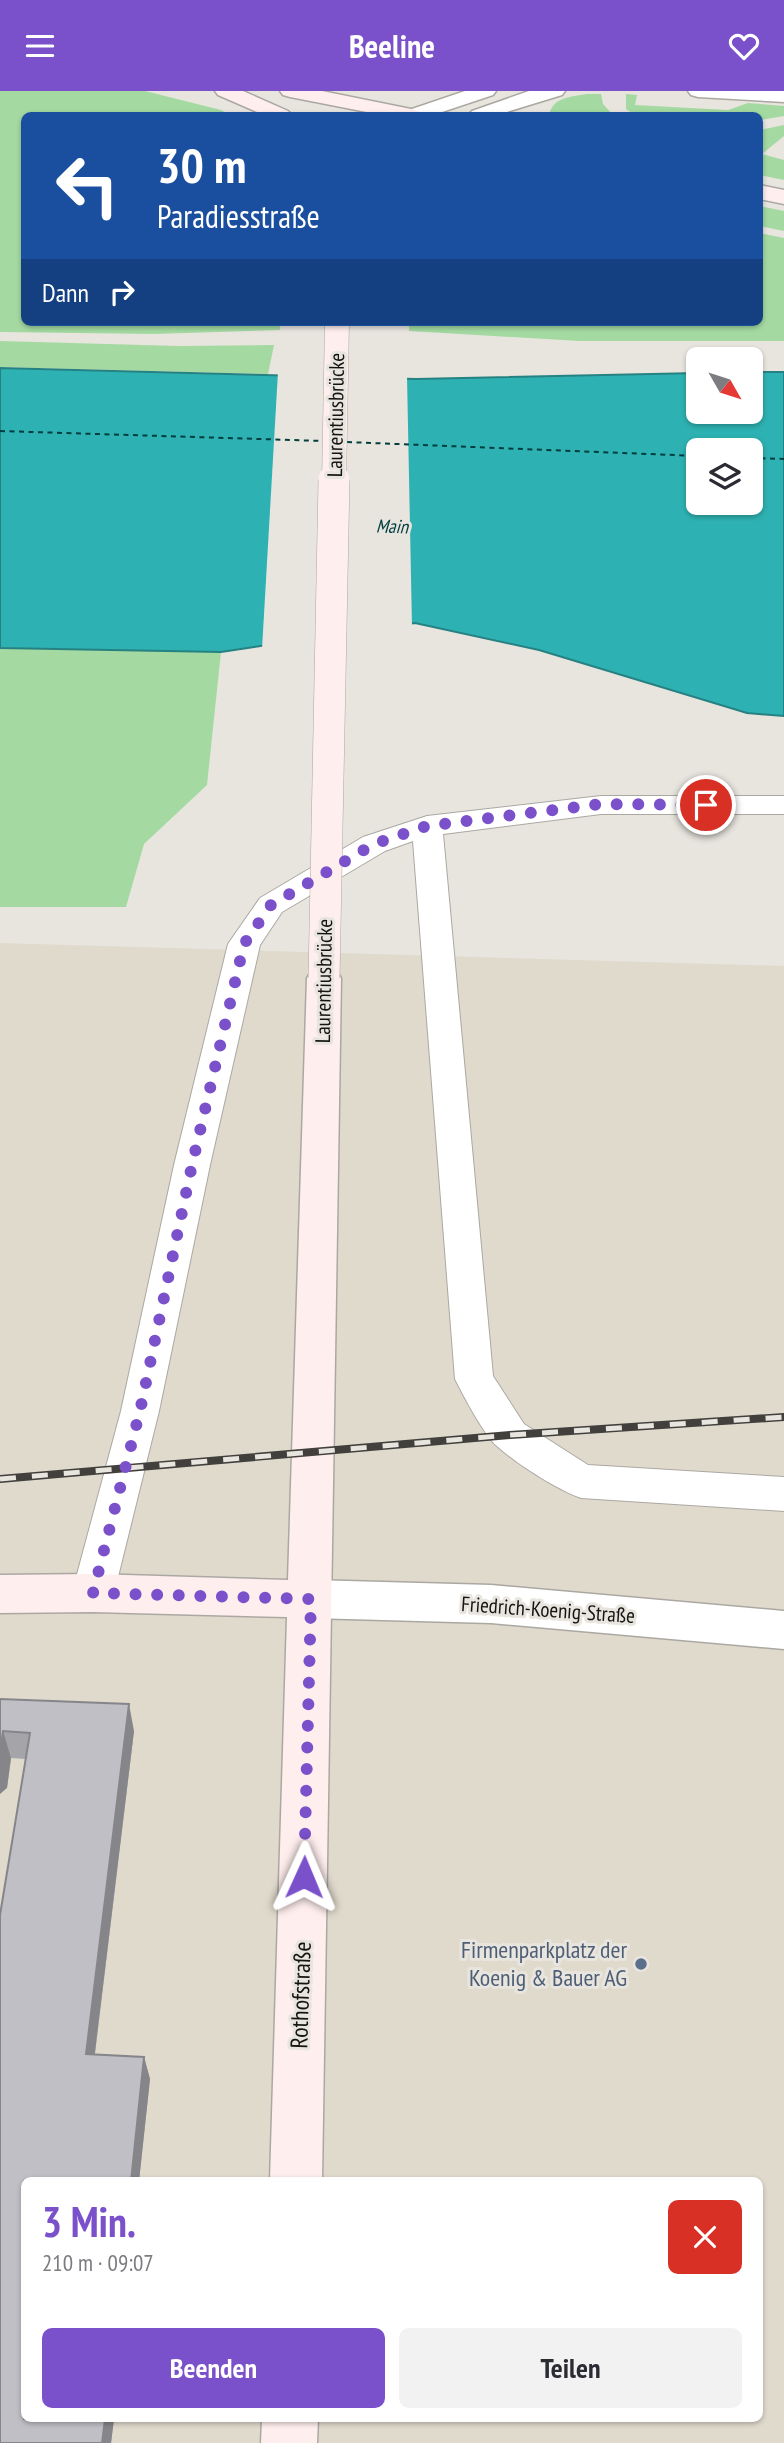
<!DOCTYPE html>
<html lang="de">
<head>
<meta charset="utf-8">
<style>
  body { margin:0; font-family:"PT Sans Narrow",sans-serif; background:#f2f2f3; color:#2b2b33; height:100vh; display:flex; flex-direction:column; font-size:26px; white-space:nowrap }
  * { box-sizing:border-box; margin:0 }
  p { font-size:23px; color:#7c7c81 }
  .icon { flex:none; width:38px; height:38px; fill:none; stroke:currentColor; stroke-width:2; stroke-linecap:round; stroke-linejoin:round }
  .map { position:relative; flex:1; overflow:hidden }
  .details { position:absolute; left:21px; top:2086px; width:742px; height:245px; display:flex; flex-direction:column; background:#fff; border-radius:10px; box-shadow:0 2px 5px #0004 }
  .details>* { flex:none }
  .guide { position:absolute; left:21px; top:21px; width:742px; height:214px; border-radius:10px; box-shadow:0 2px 5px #0004; background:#1a4fa0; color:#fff; overflow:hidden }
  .needle { width:46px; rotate:129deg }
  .tools { position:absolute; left:686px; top:256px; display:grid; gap:14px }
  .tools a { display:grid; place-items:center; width:77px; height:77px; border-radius:10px; background:#fff; box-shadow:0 2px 5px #0004; font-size:35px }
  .pin { position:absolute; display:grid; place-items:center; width:60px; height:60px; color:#fff; margin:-30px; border:4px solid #fff; border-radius:50%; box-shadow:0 2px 7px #0007 }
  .me { position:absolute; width:77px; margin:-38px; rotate:1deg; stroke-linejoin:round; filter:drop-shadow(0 0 5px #0008) }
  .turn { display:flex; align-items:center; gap:24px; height:147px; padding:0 21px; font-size:32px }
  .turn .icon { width:91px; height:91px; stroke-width:2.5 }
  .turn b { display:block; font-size:49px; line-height:60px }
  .then { display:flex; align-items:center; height:66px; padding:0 21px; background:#0003; gap:14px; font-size:26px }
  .round { display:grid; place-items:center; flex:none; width:74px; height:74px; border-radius:10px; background:#f2f2f3 }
  .summary { display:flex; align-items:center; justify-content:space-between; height:119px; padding:0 21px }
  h1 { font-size:42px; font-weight:800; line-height:52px; color:#7a51ca }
  .button { display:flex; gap:14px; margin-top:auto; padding:14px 21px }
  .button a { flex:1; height:80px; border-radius:10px; background:#7a51ca; color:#fff; font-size:28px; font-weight:800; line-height:80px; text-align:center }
  .button a+a { background:#f2f2f3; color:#2b2b33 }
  header { display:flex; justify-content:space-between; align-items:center; height:91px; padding:0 21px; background:#7a51ca; color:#fff; font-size:32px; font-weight:800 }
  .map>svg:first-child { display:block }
  .built { fill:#e0dacd; fill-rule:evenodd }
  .green { fill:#a4daa2 }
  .water { fill:#2eb1b2; stroke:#268282; stroke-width:2; fill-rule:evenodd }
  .pier { fill:#e8e5df }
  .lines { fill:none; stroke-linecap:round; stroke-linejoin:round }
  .ferry { stroke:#033e3f; stroke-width:2; stroke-dasharray:5 4.5; stroke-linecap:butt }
  .lane-casing { stroke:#aba8a2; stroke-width:2 }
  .street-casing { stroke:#aba8a2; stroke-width:3 }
  .secondary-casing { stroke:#aba8a2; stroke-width:3 }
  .lane { fill:#fff; fill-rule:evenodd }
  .street { fill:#fff; fill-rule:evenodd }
  .secondary { fill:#feeeed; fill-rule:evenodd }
  .rail-casing { stroke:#42403d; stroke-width:8 }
  .rail { stroke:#e8e5df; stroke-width:5; stroke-dasharray:16; stroke-linecap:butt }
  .secondary-bridge-far1-casing { stroke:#aba8a2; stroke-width:25; stroke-linecap:butt }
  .secondary-bridge-casing { stroke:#aba8a2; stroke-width:32; stroke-linecap:butt }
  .secondary-bridge-far1 { stroke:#feeeed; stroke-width:24 }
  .secondary-bridge { stroke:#feeeed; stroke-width:31 }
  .wall { fill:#a5a4a9 }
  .shaded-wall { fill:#86868a }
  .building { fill:#c0bfc5; stroke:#86868a; stroke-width:2 }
  .route { stroke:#7a51ca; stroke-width:12; stroke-dasharray:0 21.6 }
  .service-dot { fill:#5c6f8a; stroke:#e8e5df; stroke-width:2.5 }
  .labels { text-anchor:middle; stroke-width:6; stroke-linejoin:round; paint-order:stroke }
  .far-water-label { font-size:19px; font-style:italic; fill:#033e3f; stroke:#e8e5df }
  .street-label { font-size:21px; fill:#151412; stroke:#e8e5df }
  .near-service-label { font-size:24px; fill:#4e5e75; stroke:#e8e5df; text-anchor:end }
  .near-street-label { font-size:24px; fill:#151412; stroke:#e8e5df }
</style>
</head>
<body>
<header><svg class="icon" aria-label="menu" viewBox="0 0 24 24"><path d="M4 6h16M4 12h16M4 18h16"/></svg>Beeline<svg class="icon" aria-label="heart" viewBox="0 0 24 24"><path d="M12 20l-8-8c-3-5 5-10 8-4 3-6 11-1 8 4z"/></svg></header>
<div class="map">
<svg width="784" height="2352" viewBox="0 0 784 2352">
  <rect width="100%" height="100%" fill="#e8e5df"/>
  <path class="built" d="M0 852 784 875V2352H0ZM24 2090H760V2328H24Z"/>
  <path class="green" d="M0 0H145L221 19 230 24H24V231H280V239L154 243 0 241Z
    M587 3H601L603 13 613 24H549C553 6 570 6 587 3Z
    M626 3 637 4 635 14 728 19 748 12 784 15V25L760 29V24H635L626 18Z
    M784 34V45L762 63 784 69V89L760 84V39Z
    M760 115 784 120V140L760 135Z
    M760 142 784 147V250H579L409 240V231H760Z
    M0 250 179 255 274 254 268 283 0 276Z
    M0 557 221 561 207 694 144 753 126 816H0Z"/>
  <path class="water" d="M0 277 416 288 698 282V320H751V281H784V625L747 622 539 559 415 532 221 561 0 557ZM698 359H751V411H698Z"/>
  <path class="pier" d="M278 281 407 285 412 536 262 558Z"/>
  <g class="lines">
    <path class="ferry" d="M0 340 324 350
      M347 351 698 365
      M751 367 784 368"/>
    <g class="lane-casing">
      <path id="lane" d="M601 705H784V723H601L443 743 493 1285 524 1333 588 1374 784 1386V1420L581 1407C558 1399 517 1373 498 1356 485 1346 463 1304 455 1288L413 750 385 760 282 821 260 854 210 1074 159 1320 114 1502 108 1515 93 1520 78 1515 72 1502 121 1320 174 1074 228 853 260 807 363 746 427 725Z"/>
    </g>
    <g class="street-casing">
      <path id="street" d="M465 0H496L493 4 433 24H402L406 20Z
        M565 0 562 4 497 24H468L472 20 529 0Z
        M688 0H784V11L698 6 691 4Z
        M311 1489 491 1494 784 1520V1558L491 1532 311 1527 296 1521 289 1508 296 1495Z"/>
    </g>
    <g class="secondary-casing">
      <path id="secondary" d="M215 0H243L288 20 292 24H264L218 4Z
        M280 0H322L411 18 418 20 422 24H382L290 6 283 4Z
        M760 94 784 99V113L760 108Z
        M324 875 336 879 341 887 322 2090H270L287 1526 93 1521 0 1522V1484L93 1483 288 1489 307 887 312 879Z
        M262 2328H318L317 2352H261Z"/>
    </g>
    <use href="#lane" class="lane"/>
    <use href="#street" class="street"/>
    <use href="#secondary" class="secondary"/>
    <g class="rail-casing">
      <path id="rail" d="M0 1388 510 1344 784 1326"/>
    </g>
    <use href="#rail" class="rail"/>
    <g class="secondary-bridge-far1-casing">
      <path id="secondary-bridge-far1" d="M334 391 337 231"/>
    </g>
    <g class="secondary-bridge-casing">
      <path id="secondary-bridge" d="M324 887 334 389"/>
    </g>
    <use href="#secondary-bridge-far1" class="secondary-bridge-far1"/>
    <use href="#secondary-bridge" class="secondary-bridge"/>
  </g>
  <path class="wall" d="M0 1608 134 1640 95 1963 144 1966 150 1988 139 2090H24L114 2328 111 2352H0L26 1668 11 1667 7 1697Z"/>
  <path class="shaded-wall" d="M129 1613 134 1640 92 1985 86 1963Z
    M3 1640 11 1667 7 1697 0 1703V1662Z
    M144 1966 150 1988 139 2090H131Z
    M105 2328H114L111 2352H102Z"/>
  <path class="building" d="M0 1608 129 1613 86 1963 144 1966 131 2090H24V2328H105L102 2352H0V1824L30 1642 3 1640 0 1662Z"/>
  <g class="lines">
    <path class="route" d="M304 1786 311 1508 93 1502 140 1320 192 1074 244 853 271 814 374 753 427 735 601 713 706 714"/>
  </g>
  <circle class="service-dot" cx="641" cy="1873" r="7"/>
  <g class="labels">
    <g class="far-water-label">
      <text transform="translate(392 435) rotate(2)" y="7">Main</text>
    </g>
    <g class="street-label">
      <text transform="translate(336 324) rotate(-89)" y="7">Laurentiusbrücke</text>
      <text transform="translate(324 890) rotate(-89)" y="7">Laurentiusbrücke</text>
      <text transform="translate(548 1519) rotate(4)" y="7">Friedrich-Koenig-Straße</text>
    </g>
    <g class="near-service-label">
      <text x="627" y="1867">Firmenparkplatz der<tspan x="627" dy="28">Koenig &amp; Bauer AG</tspan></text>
    </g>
    <g class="near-street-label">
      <text transform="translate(301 1904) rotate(-88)" y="8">Rothofstraße</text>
    </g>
  </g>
</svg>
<div class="tools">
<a><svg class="needle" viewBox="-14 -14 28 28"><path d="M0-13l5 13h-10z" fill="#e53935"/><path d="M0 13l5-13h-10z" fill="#7c7c81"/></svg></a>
<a><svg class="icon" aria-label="layers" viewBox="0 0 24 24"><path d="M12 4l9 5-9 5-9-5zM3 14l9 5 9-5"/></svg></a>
</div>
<div class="pin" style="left:706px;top:714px;background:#d93025"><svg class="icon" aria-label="arrive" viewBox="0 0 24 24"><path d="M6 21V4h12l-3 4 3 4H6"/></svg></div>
<svg class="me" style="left:304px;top:1786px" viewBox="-20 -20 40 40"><path d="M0-17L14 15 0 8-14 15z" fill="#7a51ca" stroke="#fff" stroke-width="4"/></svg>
<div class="guide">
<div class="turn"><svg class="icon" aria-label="left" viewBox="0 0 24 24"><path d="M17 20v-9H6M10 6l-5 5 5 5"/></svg><div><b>30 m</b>Paradiesstraße</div></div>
<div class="then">Dann<svg class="icon" aria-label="right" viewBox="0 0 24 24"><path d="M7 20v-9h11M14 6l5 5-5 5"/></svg></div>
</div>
<section class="details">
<div class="summary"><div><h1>3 Min.</h1><p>210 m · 09:07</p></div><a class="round" style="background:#d93025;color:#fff"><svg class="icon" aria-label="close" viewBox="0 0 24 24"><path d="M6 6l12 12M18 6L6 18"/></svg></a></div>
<div class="button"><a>Beenden</a><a>Teilen</a></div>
</section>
</div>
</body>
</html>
